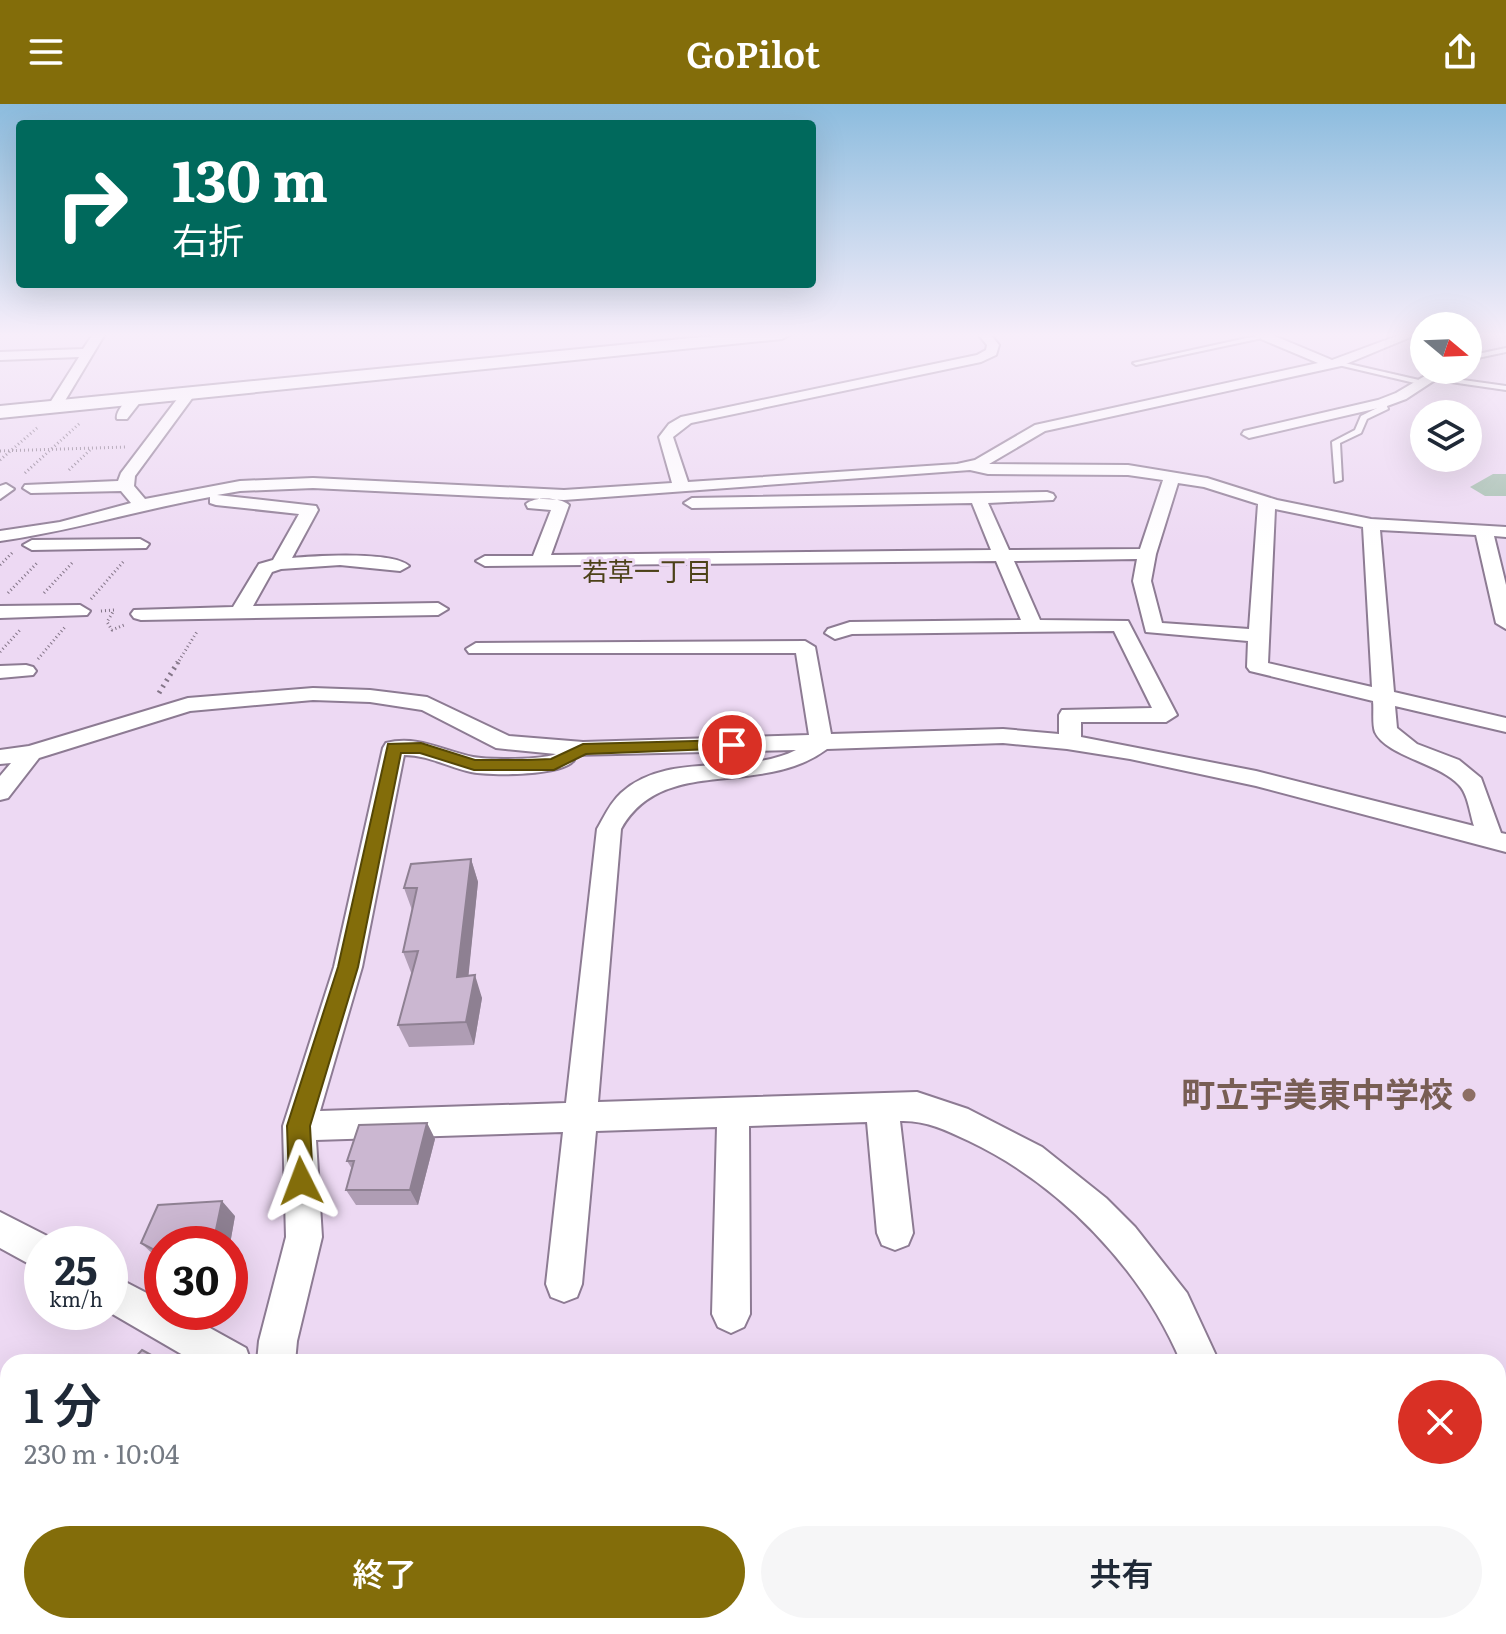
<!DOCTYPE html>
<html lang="ja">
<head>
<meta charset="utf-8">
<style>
  body { margin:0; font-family:Literata,"Noto Sans JP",serif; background:#f6f6f7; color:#1f2937; height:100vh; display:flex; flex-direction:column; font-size:30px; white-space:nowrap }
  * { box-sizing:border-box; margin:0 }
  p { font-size:26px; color:#747a83 }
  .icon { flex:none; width:44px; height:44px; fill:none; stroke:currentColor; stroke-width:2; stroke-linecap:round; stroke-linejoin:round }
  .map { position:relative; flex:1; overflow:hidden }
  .side { position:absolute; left:0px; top:1250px; width:1506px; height:280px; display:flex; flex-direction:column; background:#fff; border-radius:24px 24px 0 0; box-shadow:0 8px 32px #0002 }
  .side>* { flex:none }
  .banner { position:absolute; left:16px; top:16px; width:800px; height:168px; border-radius:8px; box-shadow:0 8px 32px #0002; background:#00695c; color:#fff; overflow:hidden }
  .needle { width:52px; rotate:109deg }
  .controls { position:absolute; left:1410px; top:208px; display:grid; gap:16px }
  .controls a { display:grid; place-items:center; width:72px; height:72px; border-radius:50%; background:#fff; box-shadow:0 8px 32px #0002; font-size:40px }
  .speed { position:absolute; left:24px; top:1122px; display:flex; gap:16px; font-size:40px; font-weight:700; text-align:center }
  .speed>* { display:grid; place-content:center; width:104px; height:104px; border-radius:50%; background:#fff; box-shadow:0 8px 32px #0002; line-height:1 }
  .speed small { font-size:20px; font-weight:400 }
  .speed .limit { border:12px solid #d22; background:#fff; color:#111 }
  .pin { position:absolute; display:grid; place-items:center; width:68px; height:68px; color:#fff; margin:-34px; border:4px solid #fff; border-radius:50%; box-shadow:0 2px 8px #0007 }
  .me { position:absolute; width:88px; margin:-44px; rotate:357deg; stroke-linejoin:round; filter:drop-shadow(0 0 6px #0008) }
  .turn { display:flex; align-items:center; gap:28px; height:168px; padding:0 24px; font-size:36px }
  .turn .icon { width:104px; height:104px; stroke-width:2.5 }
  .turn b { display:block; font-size:56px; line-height:68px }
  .round { display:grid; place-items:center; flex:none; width:84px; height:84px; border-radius:42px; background:#f6f6f7 }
  .summary { display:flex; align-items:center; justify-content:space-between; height:136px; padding:0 24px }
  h1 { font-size:48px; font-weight:600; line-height:60px }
  .button { display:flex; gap:16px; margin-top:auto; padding:16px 24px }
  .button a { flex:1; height:92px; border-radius:48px; background:#836d0a; color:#fff; font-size:32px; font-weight:600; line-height:92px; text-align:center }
  .button a+a { background:#f6f6f7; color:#1f2937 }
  header { display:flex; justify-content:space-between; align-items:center; height:104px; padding:0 24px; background:#836d0a; color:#fff; font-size:36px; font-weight:600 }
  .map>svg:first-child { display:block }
  .green { fill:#a3beae }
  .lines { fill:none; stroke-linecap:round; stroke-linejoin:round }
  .lane-casing { stroke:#8d7b93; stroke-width:4 }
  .street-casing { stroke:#8d7b93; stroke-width:4 }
  .secondary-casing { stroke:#8d7b93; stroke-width:4 }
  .path-far1 { stroke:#837587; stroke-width:3; stroke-dasharray:1 3; stroke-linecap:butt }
  .path { stroke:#837587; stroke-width:5; stroke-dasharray:2 5; stroke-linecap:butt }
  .lane { fill:#fff; fill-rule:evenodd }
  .street { fill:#fff; fill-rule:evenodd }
  .secondary { fill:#fff; fill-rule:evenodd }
  .wall { fill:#af9db4 }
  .shaded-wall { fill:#8e8092 }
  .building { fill:#cbb7d1; stroke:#8e8092; stroke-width:2 }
  .route { fill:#836d0a; stroke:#554706; stroke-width:2 }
  .education-dot { fill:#8d6e63; stroke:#edd9f3; stroke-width:3 }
  .labels { text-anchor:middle; stroke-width:6; stroke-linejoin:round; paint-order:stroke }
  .far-neighbourhood-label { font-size:26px; fill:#4c4118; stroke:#edd9f3 }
  .near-education-label { font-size:34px; font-weight:bold; fill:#785e54; stroke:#edd9f3; text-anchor:end }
</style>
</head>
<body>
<header><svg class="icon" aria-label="menu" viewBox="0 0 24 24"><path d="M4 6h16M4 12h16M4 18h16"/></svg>GoPilot<svg class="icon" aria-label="share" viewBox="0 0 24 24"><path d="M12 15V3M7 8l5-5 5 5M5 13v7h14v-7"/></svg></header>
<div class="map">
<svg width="1506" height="1530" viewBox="0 0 1506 1530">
  <rect width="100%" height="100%" fill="#edd9f3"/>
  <path class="green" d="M1493 370H1506V392H1485L1470 383Z"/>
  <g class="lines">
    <g class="lane-casing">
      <path id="lane" d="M1265 230 1267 233 1136 261 1133 259Z
        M1415 230H1424V233L1416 231Z
        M1506 244V248L1468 256V252Z
        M1336 257 1419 276 1423 278 1419 280 1334 260Z
        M1427 271 1506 282V286L1430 275Z
        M1379 297H1385L1388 305 1367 315 1361 329 1340 339 1342 376 1335 378 1332 338 1355 326 1361 312 1381 302Z"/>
    </g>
    <g class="street-casing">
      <path id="street" d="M93 230H105L60 305 48 302 79 253 0 256V248L83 245Z
        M978 230H990L999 241 996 251 981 258 691 319 673 333 688 378 957 360 975 356 1035 321 1318 259 1261 235V230H1270L1332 256 1402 230H1418L1341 262 1045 327 989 360 1128 361 1207 374 1277 396 1371 415 1506 423V433L1494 432 1506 481V525L1496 519 1476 431 1380 426 1394 588 1506 614V628L1395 602 1397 624 1417 640 1459 656 1481 674 1501 729 1506 730V748L1256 682 1130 655 1067 645 1003 639 827 645C760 695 664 649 621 725L598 998 917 988 968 1005 1042 1043 1106 1094 1135 1123 1187 1189 1219 1258H1181C1142 1165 1060 1080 969 1037 946 1026 925 1016 900 1017L913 1129 908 1141 895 1146 882 1141 877 1129 867 1018 749 1022 750 1210 744 1223 731 1229 718 1223 712 1210 717 1023 596 1027 582 1180 577 1193 564 1198 551 1193 546 1180 563 1028 316 1036 322 1133 297 1237 295 1258H257L259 1237 286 1133 283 1022 334 863 383 644 386 639C418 631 443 647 473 653 489 656 541 656 556 650L496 644 422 606 370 598 313 596 190 607 39 654 8 694 0 696V672L11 659 0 660V646L29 642 188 594 313 584 370 586 427 593 509 632 583 638 809 631 796 549H469L466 545 476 539 805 537 815 543 831 630 1003 625 1059 630V611L1062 606 1152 604 1114 527 852 530 835 535 825 529 828 525 850 518 1021 516 996 457 485 462 476 457 485 452H533L551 406 528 404 526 400C535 392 560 393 569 401L551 451 991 446 972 399 692 404 684 399 692 394 1047 388 1053 390 1055 393 1053 396 988 399 1009 446 1140 445 1163 376 1128 371 988 370 970 366 564 396 313 384 240 387 217 391 316 402 318 406 292 454C316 452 393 447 409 462L400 467 340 461 281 465 272 468 253 502 438 499 448 505 438 511 141 516 134 514 131 510 134 506 233 503 259 460 273 456 299 410 216 401 210 399V393C139 406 71 427 0 437V427L60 418 131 399 121 387 31 389 23 384 25 381 118 377 121 369 184 286 189 285 196 289 135 372 134 382 145 395 240 377 313 374 564 386 672 379 659 333 669 320 681 313 977 251 986 246 987 241ZM1178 379 1204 383 1258 400 1249 525 1162 519 1151 477 1156 450ZM1275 405 1363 423 1372 583 1268 559ZM1137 455 1133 477 1146 528 1248 537 1247 563 1250 567 1373 597C1374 606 1372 620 1375 628 1386 652 1439 659 1459 681 1468 690 1470 710 1474 722L1256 667 1081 633V618H1166L1177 611 1128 517 1040 516 1014 457ZM796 646C743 673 668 646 621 689 610 699 604 713 597 725L566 999 320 1007 362 863 404 651C428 651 448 663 471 668 490 672 563 672 574 656L571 651Z
        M1430 269 1437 273 1435 276 1406 295 1387 302 1249 334 1242 330 1244 327 1378 296 1396 289Z
        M136 290 143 294 141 297 127 315H117C115 308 128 292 136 290Z
        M6 380 14 385 0 395V382Z
        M140 435 149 440 146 444 32 446 23 441 32 436Z
        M80 501 90 507 87 511 0 514V502Z
        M26 561 33 563 36 567 33 571 0 574V562Z
        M0 1108 55 1136 56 1140H42V1167L0 1144Z
        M110 1170 162 1197V1208H181L246 1244 251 1258H195L109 1208Z
        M1498 1441 1506 1442V1486L1498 1485Z
        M305 1522H351L353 1530H307Z"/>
    </g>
    <g class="secondary-casing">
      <path id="secondary" d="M733 230H791L782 235 0 314V302Z
        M947 1522H1024L1021 1530H944Z
        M1280 1522H1350L1353 1530H1283Z"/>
    </g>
    <path class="path-far1" d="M0 347 126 343
      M0 356 37 324
      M69 366 91 345
      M25 369 80 319
      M0 461 13 448
      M8 489 37 459
      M44 489 73 458
      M91 495 124 457
      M101 507 114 506 107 518 112 526 124 521
      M0 548 20 526
      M38 555 65 523
      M177 560 198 526"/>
    <path class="path" d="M159 589 178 558"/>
    <use href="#lane" class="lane"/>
    <use href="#street" class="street"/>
    <use href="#secondary" class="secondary"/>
  </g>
  <path class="wall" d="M471 755 478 778 468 872 482 894 474 941 409 943 398 921 412 871 403 848 412 806 404 784Z
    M427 1019 435 1035 418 1101H356L346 1086 352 1065 347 1057Z
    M235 1112 230 1140H162V1157L157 1154 141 1139Z
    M1211 1522H1240L1245 1530H1195Z"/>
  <path class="shaded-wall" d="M471 755 478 778 466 896 457 873Z
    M475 871 482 894 474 941 466 918Z
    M427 1019 435 1035 418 1101 410 1086Z
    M222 1097 235 1112 230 1140H213Z"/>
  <path class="building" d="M471 755 457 873 475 871 466 918 398 921 418 847 403 848 417 784H404L411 760Z
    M427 1019 410 1086H346L354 1057H347L359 1021Z
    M222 1097 213 1140H162V1150L141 1139 158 1101Z
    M142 1246 164 1258H131Z
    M1218 1522H1240L1245 1530H1204Z"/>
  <linearGradient id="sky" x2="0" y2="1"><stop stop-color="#8cbcde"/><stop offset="0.52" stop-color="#f7eefa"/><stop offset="1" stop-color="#f7eefa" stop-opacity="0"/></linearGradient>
  <rect width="1506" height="444" fill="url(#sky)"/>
  <path class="route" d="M732 636 740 641 738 644 586 650 554 666H474L420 649H401L358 863 310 1022 313 1077 310 1085 301 1089 293 1085 289 1077 287 1022 338 863 388 640 421 639 475 656H527L551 655 583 640Z"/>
  <circle class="education-dot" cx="1469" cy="991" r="8"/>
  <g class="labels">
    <g class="far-neighbourhood-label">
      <text x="647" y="477">若草一丁目</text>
    </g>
    <g class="near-education-label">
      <text x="1453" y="1003">町立宇美東中学校</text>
    </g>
  </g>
</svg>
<div class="controls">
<a><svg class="needle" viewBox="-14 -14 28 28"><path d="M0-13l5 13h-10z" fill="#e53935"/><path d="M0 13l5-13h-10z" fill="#747a83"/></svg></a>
<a><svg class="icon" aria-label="layers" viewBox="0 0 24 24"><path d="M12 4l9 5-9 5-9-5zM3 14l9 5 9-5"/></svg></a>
</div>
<div class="speed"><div>25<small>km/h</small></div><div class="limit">30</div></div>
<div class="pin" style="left:732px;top:641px;background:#d93025"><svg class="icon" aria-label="arrive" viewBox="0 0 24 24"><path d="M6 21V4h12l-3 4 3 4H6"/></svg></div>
<svg class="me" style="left:301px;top:1077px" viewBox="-20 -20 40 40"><path d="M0-17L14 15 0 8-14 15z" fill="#836d0a" stroke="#fff" stroke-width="4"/></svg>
<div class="banner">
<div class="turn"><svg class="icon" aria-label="right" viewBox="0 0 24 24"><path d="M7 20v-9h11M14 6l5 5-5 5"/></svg><div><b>130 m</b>右折</div></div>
</div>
<section class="side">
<div class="summary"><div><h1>1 分</h1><p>230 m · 10:04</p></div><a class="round" style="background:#d93025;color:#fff"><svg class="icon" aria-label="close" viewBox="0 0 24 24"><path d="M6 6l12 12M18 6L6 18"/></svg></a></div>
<div class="button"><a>終了</a><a>共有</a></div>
</section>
</div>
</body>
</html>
